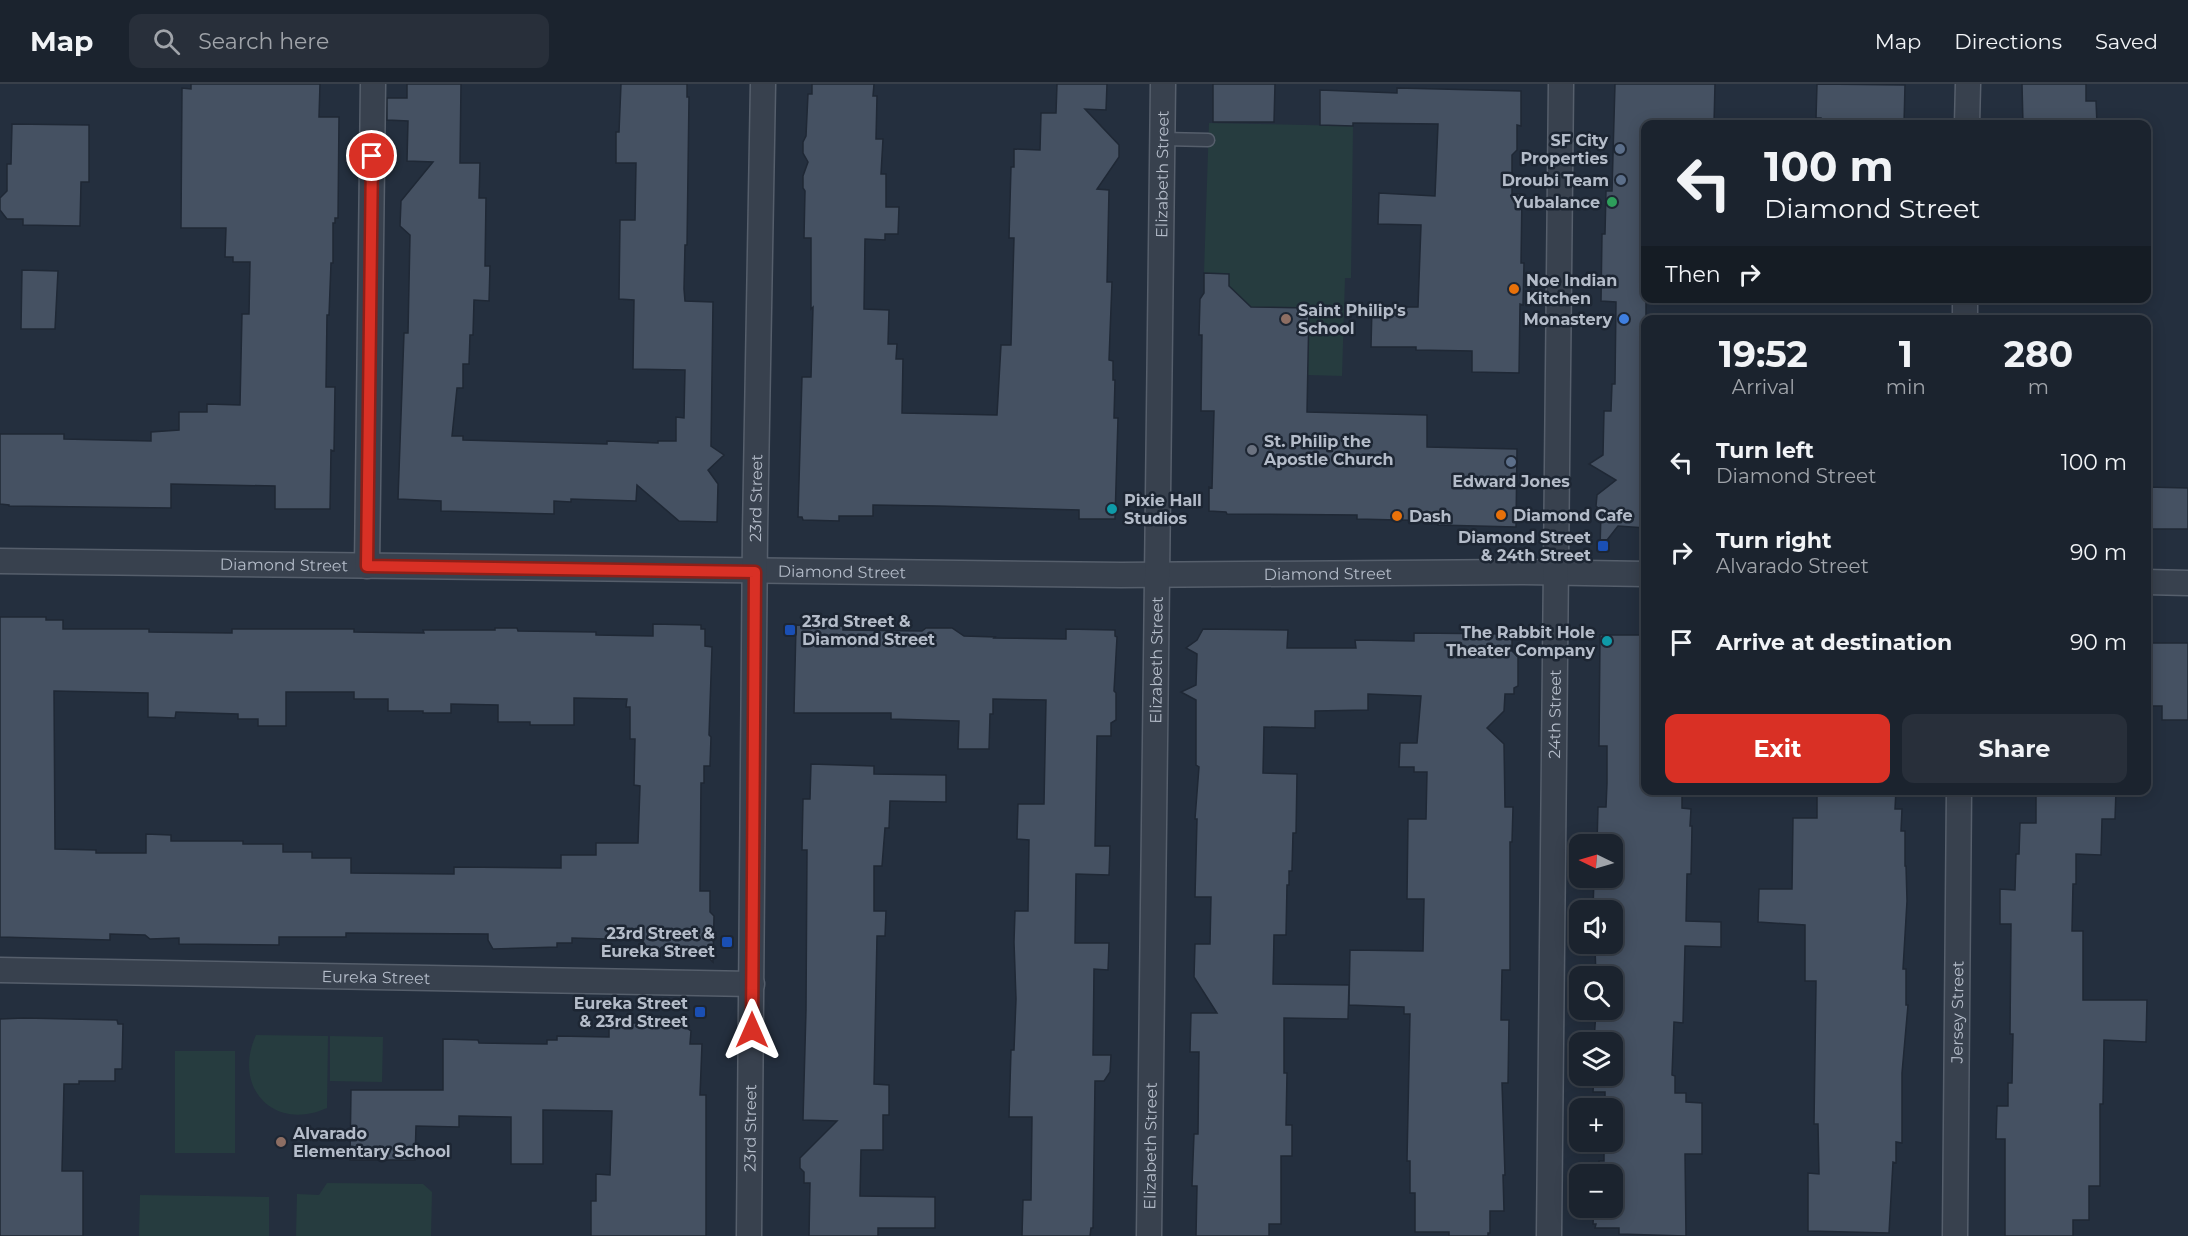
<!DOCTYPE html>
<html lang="en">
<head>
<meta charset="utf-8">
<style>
  body { margin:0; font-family:Montserrat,sans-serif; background:#282f3a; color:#f1f3f6; height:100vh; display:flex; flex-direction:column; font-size:22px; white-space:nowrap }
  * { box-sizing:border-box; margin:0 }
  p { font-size:20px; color:#a0a4aa }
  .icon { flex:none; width:33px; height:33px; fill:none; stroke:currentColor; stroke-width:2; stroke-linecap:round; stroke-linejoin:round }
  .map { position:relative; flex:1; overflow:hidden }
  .side { position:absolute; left:1641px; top:231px; width:510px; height:480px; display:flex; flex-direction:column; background:#1b232e; border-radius:12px; box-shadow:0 3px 15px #0003,0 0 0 2px #39404a }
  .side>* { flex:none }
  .hud { position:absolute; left:1641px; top:36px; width:510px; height:183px; border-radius:12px; box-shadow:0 3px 15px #0003,0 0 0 2px #39404a; background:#1b232e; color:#f1f3f6; overflow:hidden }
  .needle { width:39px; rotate:275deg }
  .controls { position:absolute; left:1569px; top:750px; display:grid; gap:12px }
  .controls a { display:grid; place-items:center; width:54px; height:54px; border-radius:12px; background:#1b232e; box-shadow:0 3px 15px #0003,0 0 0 2px #39404a; font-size:30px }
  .pin { position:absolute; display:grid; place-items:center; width:51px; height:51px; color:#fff; margin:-26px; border:3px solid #fff; border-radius:50%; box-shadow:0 2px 6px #0007 }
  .me { position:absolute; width:66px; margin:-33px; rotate:0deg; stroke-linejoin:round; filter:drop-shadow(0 0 4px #0008) }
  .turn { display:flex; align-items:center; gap:21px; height:126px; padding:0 24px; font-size:27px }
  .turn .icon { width:78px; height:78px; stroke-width:2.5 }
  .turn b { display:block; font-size:42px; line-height:51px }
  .then { display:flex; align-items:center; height:57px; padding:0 24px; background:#0003; gap:12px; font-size:22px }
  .eta { display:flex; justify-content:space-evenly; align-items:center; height:102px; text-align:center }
  .eta b { font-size:36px; font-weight:700; line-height:42px }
  .action { display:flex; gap:12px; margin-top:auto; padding:12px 24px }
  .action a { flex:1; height:69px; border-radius:12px; background:#d93025; color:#fff; font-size:24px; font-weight:700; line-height:69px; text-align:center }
  .action a+a { background:#282f3a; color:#f1f3f6 }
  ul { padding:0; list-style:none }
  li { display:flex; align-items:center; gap:18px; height:90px; padding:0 24px }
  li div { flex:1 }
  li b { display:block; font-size:22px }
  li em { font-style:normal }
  header { display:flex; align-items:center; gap:36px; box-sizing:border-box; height:84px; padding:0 30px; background:#1b232e; border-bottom:2px solid #39404a }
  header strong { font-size:28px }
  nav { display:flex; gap:33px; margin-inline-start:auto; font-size:21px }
  .search { width:420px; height:54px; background:#282f3a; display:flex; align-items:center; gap:15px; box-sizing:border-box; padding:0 21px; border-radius:12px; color:#a0a4aa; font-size:22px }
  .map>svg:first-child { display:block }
  .green { fill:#263c3f }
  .building { fill:#455162; stroke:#1f2835; stroke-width:1.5; fill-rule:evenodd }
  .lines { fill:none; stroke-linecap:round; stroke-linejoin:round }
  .lane-casing { stroke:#565f6c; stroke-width:15 }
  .street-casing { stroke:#565f6c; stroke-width:27 }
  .lane { stroke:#38414e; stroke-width:12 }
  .street { stroke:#38414e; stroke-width:24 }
  .route-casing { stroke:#8d1f18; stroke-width:15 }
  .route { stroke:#d93025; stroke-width:10 }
  .service-dot { fill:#5c6f8a; stroke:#1d2633; stroke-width:2 }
  .leisure-dot { fill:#2e9e5b; stroke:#1d2633; stroke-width:2 }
  .food-dot { fill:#e8710a; stroke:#1d2633; stroke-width:2 }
  .education-dot { fill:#8d6e63; stroke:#1d2633; stroke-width:2 }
  .shop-dot { fill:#3f7fe0; stroke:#1d2633; stroke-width:2 }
  .worship-dot { fill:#6b7280; stroke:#1d2633; stroke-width:2 }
  .culture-dot { fill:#0f9aa8; stroke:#1d2633; stroke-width:2 }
  .transit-dot { fill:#1a4fb4; stroke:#1d2633; stroke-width:2 }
  .labels { text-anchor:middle; stroke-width:5; stroke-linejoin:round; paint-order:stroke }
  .poi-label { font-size:16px; font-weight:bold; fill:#b4bcc9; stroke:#1d2633; text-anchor:end }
  .street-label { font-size:16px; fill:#b4bcc9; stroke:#1d2633 }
</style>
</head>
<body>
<header>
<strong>Map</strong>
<div class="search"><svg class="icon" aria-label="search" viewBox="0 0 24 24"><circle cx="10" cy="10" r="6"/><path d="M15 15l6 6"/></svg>Search here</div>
<nav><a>Map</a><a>Directions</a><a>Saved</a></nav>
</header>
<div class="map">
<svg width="2188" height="1152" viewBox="0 0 2188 1152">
  <rect width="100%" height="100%" fill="#242f3e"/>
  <path class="green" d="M1209 39 1353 42 1351 194H1345L1342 292 1308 291V244L1240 223 1204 189Z
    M256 951 328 952 327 1024C274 1048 232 1004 256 951Z
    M330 952 383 953 382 998 330 997Z
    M175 967H235V1069H175Z
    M327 1099 423 1100 432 1108 431 1152H296L297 1110 319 1111Z
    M140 1111 269 1113V1152H139Z"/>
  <path class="building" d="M191 0H320L319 33H339L338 134H335V139H333V179H331L329 231H327L326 303H335L334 367 331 366 330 425H275V402L171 400V424L9 422V421L0 420V350H64V355L151 357V348L179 346V328H207V320L240 321 242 230H249L250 178H233V173H225L226 144H181L182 4 191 5Z
    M407 0H461L460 79H480L479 114H486L485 182H490L489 217 474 216 473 251H470L469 280H463V304H457L452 352H463V356L607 360V357L658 359V357H676V333L684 334 685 286 633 285 634 216 619 215 620 136H635L636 79H616V48H619L621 0H687V13H689L687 161H685L684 205 685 217 713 218 711 362 724 371 708 386 718 400 717 438 679 437 637 401 636 417 571 415V418L554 417V430L441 427V417L398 415 404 249H408L410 151 400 142 401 117 433 78 407 77 408 37 387 36V14H407Z
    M812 0H874L873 12H877L876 55H883L881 90H886V123H899L898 150H885V156L865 155 864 225 889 226 888 260H897L896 275H903L902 329 997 331 1001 261H1011L1014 154H1009L1011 83H1014V65L1040 66 1041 29H1056L1057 0H1107L1106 26 1085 25 1119 61V73L1097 105 1109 106 1107 198H1112L1109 276 1113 277V296H1115L1114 334H1118L1115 435H1079V426L938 422 873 421V432H839V437L803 436 802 433H798L802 293H811L813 223 811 225V154H804L805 107 803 104V92L808 78 803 69V58L806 52 808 10H812Z
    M1213 0H1275L1274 38H1213Z
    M1615 0H1715L1714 40H1646V444L1618 442 1600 465 1601 427 1596 422 1597 411 1616 396 1589 380 1603 371 1604 327H1611L1612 300H1615L1616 218 1601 217 1602 150H1605L1606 107H1612Z
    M1817 0 1905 1 1904 40H1821V34H1816Z
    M2022 0H2086V17H2096L2097 40H2023Z
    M1397 4 1521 7V42L1517 41V66L1512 71V110H1522L1521 179H1524L1523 221 1520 220 1519 289 1472 288V267L1416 266V263H1371L1372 223H1418L1421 141 1378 140 1379 109 1435 112 1438 40 1353 39V42L1320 41V6L1397 9Z
    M12 40 89 41V98H81L80 142 23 141V135H7L0 126V114L7 107V80H11Z
    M22 186 58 187 55 245H21Z
    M1204 189 1229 190V202L1251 223 1309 224 1307 328 1427 331V363L1517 365 1516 443 1438 441V437L1357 435V431L1227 430 1226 428 1209 427V403L1212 404 1214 327H1201L1202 251H1199L1200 215 1204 209Z
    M2146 403 2188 404V445H2146Z
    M0 533H46V536H63V545H149V548L232 549V545H354V548L424 549 423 546H495V544H517L518 547 596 548V551L653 552V540L701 541V545H705V562L712 563 709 651 711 653 710 682H704V699H701L700 807H710V828L714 832 713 878 697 863H662L652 872 642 856 572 854V859H557V863L493 865 488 856V850L346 849V853H279V861L179 860V854L150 855 145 851 110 850V856L0 853ZM54 607 148 609V633L175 634 176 628 238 630V635H258V642H286V608H354V615H388V627H423V629H451V620L498 621V638H530V641H574V614L627 615 626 623H630V655H635L634 701 640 702 638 759H596V771H561V784L454 783V790L351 789V774H312V768H283V760H243V757H171V751L146 750V769H96V766L55 765Z
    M796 541 843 542V546L922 547 926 544H952L964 552 995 553 994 554 1066 555V545L1115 546V552L1117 553 1114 607 1116 609V636L1111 639V652H1097L1095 762H1110L1109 791 1076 790 1075 859H1109L1108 886 1094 885 1093 971H1111L1110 988 1104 997H1095L1093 1144H1091L1090 1152H1022L1023 1116H1031L1032 1033H1009L1011 966H1014L1016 915 1014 858 1015 827H1028L1029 756 1017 755 1018 720H1044L1046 616 993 615V630H990L989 665H958L959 637 891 635V629H794Z
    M1203 545 1288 546 1287 564H1356L1355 556 1414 557V549L1512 550V567L1518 573V602L1514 604V610H1505L1504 627 1487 644 1504 660 1505 723H1513L1512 758H1510V886H1502L1501 936H1509L1508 999H1502L1505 1091H1503L1504 1127H1490V1149H1488V1152H1449V1148H1415V1109H1410V1077H1407L1410 930H1404V923L1349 921 1350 866 1423 867 1424 815H1407L1408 735H1426L1427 688H1414V683H1399L1400 659H1417L1421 612 1368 610V626L1315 627V644L1264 643 1263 689 1297 690 1296 749H1293L1292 787H1289V801H1287L1286 851H1274L1273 900 1349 901 1348 935 1284 934V989H1287L1286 1041H1292V1072H1281V1140H1269V1152H1196L1197 1102H1192L1194 1050H1198L1199 968H1190L1191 929H1217L1194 893 1195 860H1210L1211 813H1195L1197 735H1195L1199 683 1196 681V616L1181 608 1196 601 1197 570 1186 564 1197 556Z
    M1600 551H1646V706H1682V724L1691 725 1690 742H1692L1691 790H1687L1686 837 1721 838V863L1685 862 1683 939 1674 938 1672 991 1675 992V1009H1686V1018L1702 1019V1070H1685L1686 1152 1619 1150V1144H1595L1596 1140H1593L1594 1124H1612V1090H1594V1081H1599V1077H1604V1058H1612V1024H1605V1008H1593L1594 992H1612V958H1594L1596 926H1612V892H1596L1595 864V860H1612V826H1593L1594 794H1612V760H1597L1598 723H1606L1607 699V662H1599Z
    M2146 559H2188V636H2162V622H2146Z
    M811 680 874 682V690L946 691V718L890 717 889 744H885L882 782H874V827H886L885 852H877L874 1000 889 1001V1031H883V1066H861L860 1112 935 1113V1144H878V1152H809L810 1099H804V1088L800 1084V1074L837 1037 803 1036 806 926 807 766H802L803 715H810Z
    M1817 706H1896L1895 725H1902L1901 747H1905V782H1906L1907 817 1903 885H1906V921H1908L1902 989V1059L1896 1058V1079L1893 1078 1889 1149 1808 1147V1089L1819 1090 1818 1040H1814L1816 900V897H1805V841L1758 838 1759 805H1792L1793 734H1817Z
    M2036 706H2116L2115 735H2102L2101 771 2076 770V800H2073L2072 847H2083V916H2147L2146 958 2104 956 2103 1020H2100V1102H2089V1136H2073V1152H2005V1055H1996L1997 1022H2008V999H2012L2013 950H2010L2011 840H2000V805L2015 806 2016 770H2019L2020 739H2036Z
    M24 934 117 936 118 940H123L122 985H115V997H79V1000H64L62 1087H83V1152H0V935Z
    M609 939H679L691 947 690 960H702L700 1011H706V1152H591V1117H596V1090L610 1091 612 1027 543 1026V1080H511V1033L459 1032V1043L416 1042 415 1076H350L351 1006H443V955L478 956 479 959 547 960V956H557V952L609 953Z"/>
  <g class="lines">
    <g class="lane-casing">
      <path id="lane" d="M1163 55 1208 56"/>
    </g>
    <g class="street-casing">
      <g id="street">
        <path d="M1967 40 1968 0"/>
        <path d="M1965 236V214"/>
        <path id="s1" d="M0 477 1121 491 1519 488 1646 490"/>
        <path d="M367 482 373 0"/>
        <path d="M2146 498 2188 499"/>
        <path id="s2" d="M0 886 752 900"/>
        <path id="s3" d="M749 1152 755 448 763 0"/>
        <path id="s4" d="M1149 1152 1163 0"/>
        <path id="s5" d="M1549 1152 1561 0"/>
        <path id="s6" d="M1955 1152 1959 706"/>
      </g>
    </g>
    <use href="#lane" class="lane"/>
    <use href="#street" class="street"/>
  </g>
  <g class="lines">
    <g class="route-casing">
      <path id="route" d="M372 72 367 482 755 488 752 946"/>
    </g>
    <use href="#route" class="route"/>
  </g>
  <g class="service-dot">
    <circle cx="1620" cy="65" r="6"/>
    <circle cx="1621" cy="96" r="6"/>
    <circle cx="1511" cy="378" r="6"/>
  </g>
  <circle class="leisure-dot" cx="1612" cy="118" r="6"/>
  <g class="food-dot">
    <circle cx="1514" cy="205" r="6"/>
    <circle cx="1501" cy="431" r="6"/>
    <circle cx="1397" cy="432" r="6"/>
  </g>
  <g class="education-dot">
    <circle cx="1286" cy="235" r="6"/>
    <circle cx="281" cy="1058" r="6"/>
  </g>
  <circle class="shop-dot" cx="1624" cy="235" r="6"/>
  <circle class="worship-dot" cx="1252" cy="366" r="6"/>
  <g class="culture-dot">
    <circle cx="1112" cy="425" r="6"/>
    <circle cx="1607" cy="557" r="6"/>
  </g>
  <g class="transit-dot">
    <rect x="1597" y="456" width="12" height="12" rx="3"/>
    <rect x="784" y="540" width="12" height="12" rx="3"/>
    <rect x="721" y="852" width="12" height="12" rx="3"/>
    <rect x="694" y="922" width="12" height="12" rx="3"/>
  </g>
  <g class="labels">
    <g class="poi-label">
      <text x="1608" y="62">SF City<tspan x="1608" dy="18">Properties</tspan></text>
      <text x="1609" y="102">Droubi Team</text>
      <text x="1600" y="124">Yubalance</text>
      <text x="1526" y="202" text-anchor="start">Noe Indian<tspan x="1526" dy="18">Kitchen</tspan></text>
      <text x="1298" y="232" text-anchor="start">Saint Philip's<tspan x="1298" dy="18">School</tspan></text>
      <text x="1612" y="241">Monastery</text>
      <text x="1264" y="363" text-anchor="start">St. Philip the<tspan x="1264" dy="18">Apostle Church</tspan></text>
      <text x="1511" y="403" text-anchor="middle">Edward Jones</text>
      <text x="1124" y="422" text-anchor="start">Pixie Hall<tspan x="1124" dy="18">Studios</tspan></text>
      <text x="1513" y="437" text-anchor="start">Diamond Cafe</text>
      <text x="1409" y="438" text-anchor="start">Dash</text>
      <text x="1591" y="459">Diamond Street<tspan x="1591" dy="18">&amp; 24th Street</tspan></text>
      <text x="802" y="543" text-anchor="start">23rd Street &amp;<tspan x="802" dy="18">Diamond Street</tspan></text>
      <text x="1595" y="554">The Rabbit Hole<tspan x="1595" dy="18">Theater Company</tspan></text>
      <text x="715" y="855">23rd Street &amp;<tspan x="715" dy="18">Eureka Street</tspan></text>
      <text x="688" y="925">Eureka Street<tspan x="688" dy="18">&amp; 23rd Street</tspan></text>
      <text x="293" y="1055" text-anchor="start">Alvarado<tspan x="293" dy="18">Elementary School</tspan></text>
    </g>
    <g class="street-label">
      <text dy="6" stroke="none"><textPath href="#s4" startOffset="1062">Elizabeth Street</textPath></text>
      <text dy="6" stroke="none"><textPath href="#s3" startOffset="738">23rd Street</textPath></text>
      <text dy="6" stroke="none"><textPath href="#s1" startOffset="284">Diamond Street</textPath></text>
      <text dy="6" stroke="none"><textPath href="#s1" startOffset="842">Diamond Street</textPath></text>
      <text dy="6" stroke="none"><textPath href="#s1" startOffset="1328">Diamond Street</textPath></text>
      <text dy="6" stroke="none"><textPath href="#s4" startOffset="576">Elizabeth Street</textPath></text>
      <text dy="6" stroke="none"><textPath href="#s5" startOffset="522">24th Street</textPath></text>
      <text dy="6" stroke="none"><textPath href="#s2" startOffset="376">Eureka Street</textPath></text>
      <text dy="6" stroke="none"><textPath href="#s6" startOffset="224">Jersey Street</textPath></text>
      <text dy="6" stroke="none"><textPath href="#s3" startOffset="108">23rd Street</textPath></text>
      <text dy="6" stroke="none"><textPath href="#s4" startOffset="90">Elizabeth Street</textPath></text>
    </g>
  </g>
</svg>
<div class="controls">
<a><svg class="needle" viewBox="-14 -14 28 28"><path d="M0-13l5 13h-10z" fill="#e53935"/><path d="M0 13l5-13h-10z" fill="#a0a4aa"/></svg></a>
<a><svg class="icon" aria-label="sound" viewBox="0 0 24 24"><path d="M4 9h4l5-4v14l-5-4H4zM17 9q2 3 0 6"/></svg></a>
<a><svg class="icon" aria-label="search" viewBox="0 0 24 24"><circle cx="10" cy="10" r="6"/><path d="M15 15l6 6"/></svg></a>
<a><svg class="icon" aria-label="layers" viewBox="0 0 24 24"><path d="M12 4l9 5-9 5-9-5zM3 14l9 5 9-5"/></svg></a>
<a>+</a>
<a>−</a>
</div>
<div class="pin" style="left:372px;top:72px;background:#d93025"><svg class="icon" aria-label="arrive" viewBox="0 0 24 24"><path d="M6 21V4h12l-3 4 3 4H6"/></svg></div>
<svg class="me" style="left:752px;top:946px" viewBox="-20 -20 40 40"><path d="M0-17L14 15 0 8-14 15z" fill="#d93025" stroke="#fff" stroke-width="4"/></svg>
<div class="hud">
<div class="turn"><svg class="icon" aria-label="left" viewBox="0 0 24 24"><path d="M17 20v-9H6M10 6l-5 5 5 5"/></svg><div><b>100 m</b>Diamond Street</div></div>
<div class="then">Then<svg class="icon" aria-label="right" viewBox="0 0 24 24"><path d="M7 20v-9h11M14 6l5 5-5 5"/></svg></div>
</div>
<section class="side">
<div class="eta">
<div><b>19:52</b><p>Arrival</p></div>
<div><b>1</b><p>min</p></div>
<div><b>280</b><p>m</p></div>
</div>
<ul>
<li><svg class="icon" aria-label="left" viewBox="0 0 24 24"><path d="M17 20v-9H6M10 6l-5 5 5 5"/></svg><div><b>Turn left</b><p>Diamond Street</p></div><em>100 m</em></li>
<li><svg class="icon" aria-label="right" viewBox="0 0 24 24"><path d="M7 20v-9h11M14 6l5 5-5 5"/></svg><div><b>Turn right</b><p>Alvarado Street</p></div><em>90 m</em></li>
<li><svg class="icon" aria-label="arrive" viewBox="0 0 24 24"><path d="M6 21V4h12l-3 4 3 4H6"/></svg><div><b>Arrive at destination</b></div><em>90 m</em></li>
</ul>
<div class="action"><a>Exit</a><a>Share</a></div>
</section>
</div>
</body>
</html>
